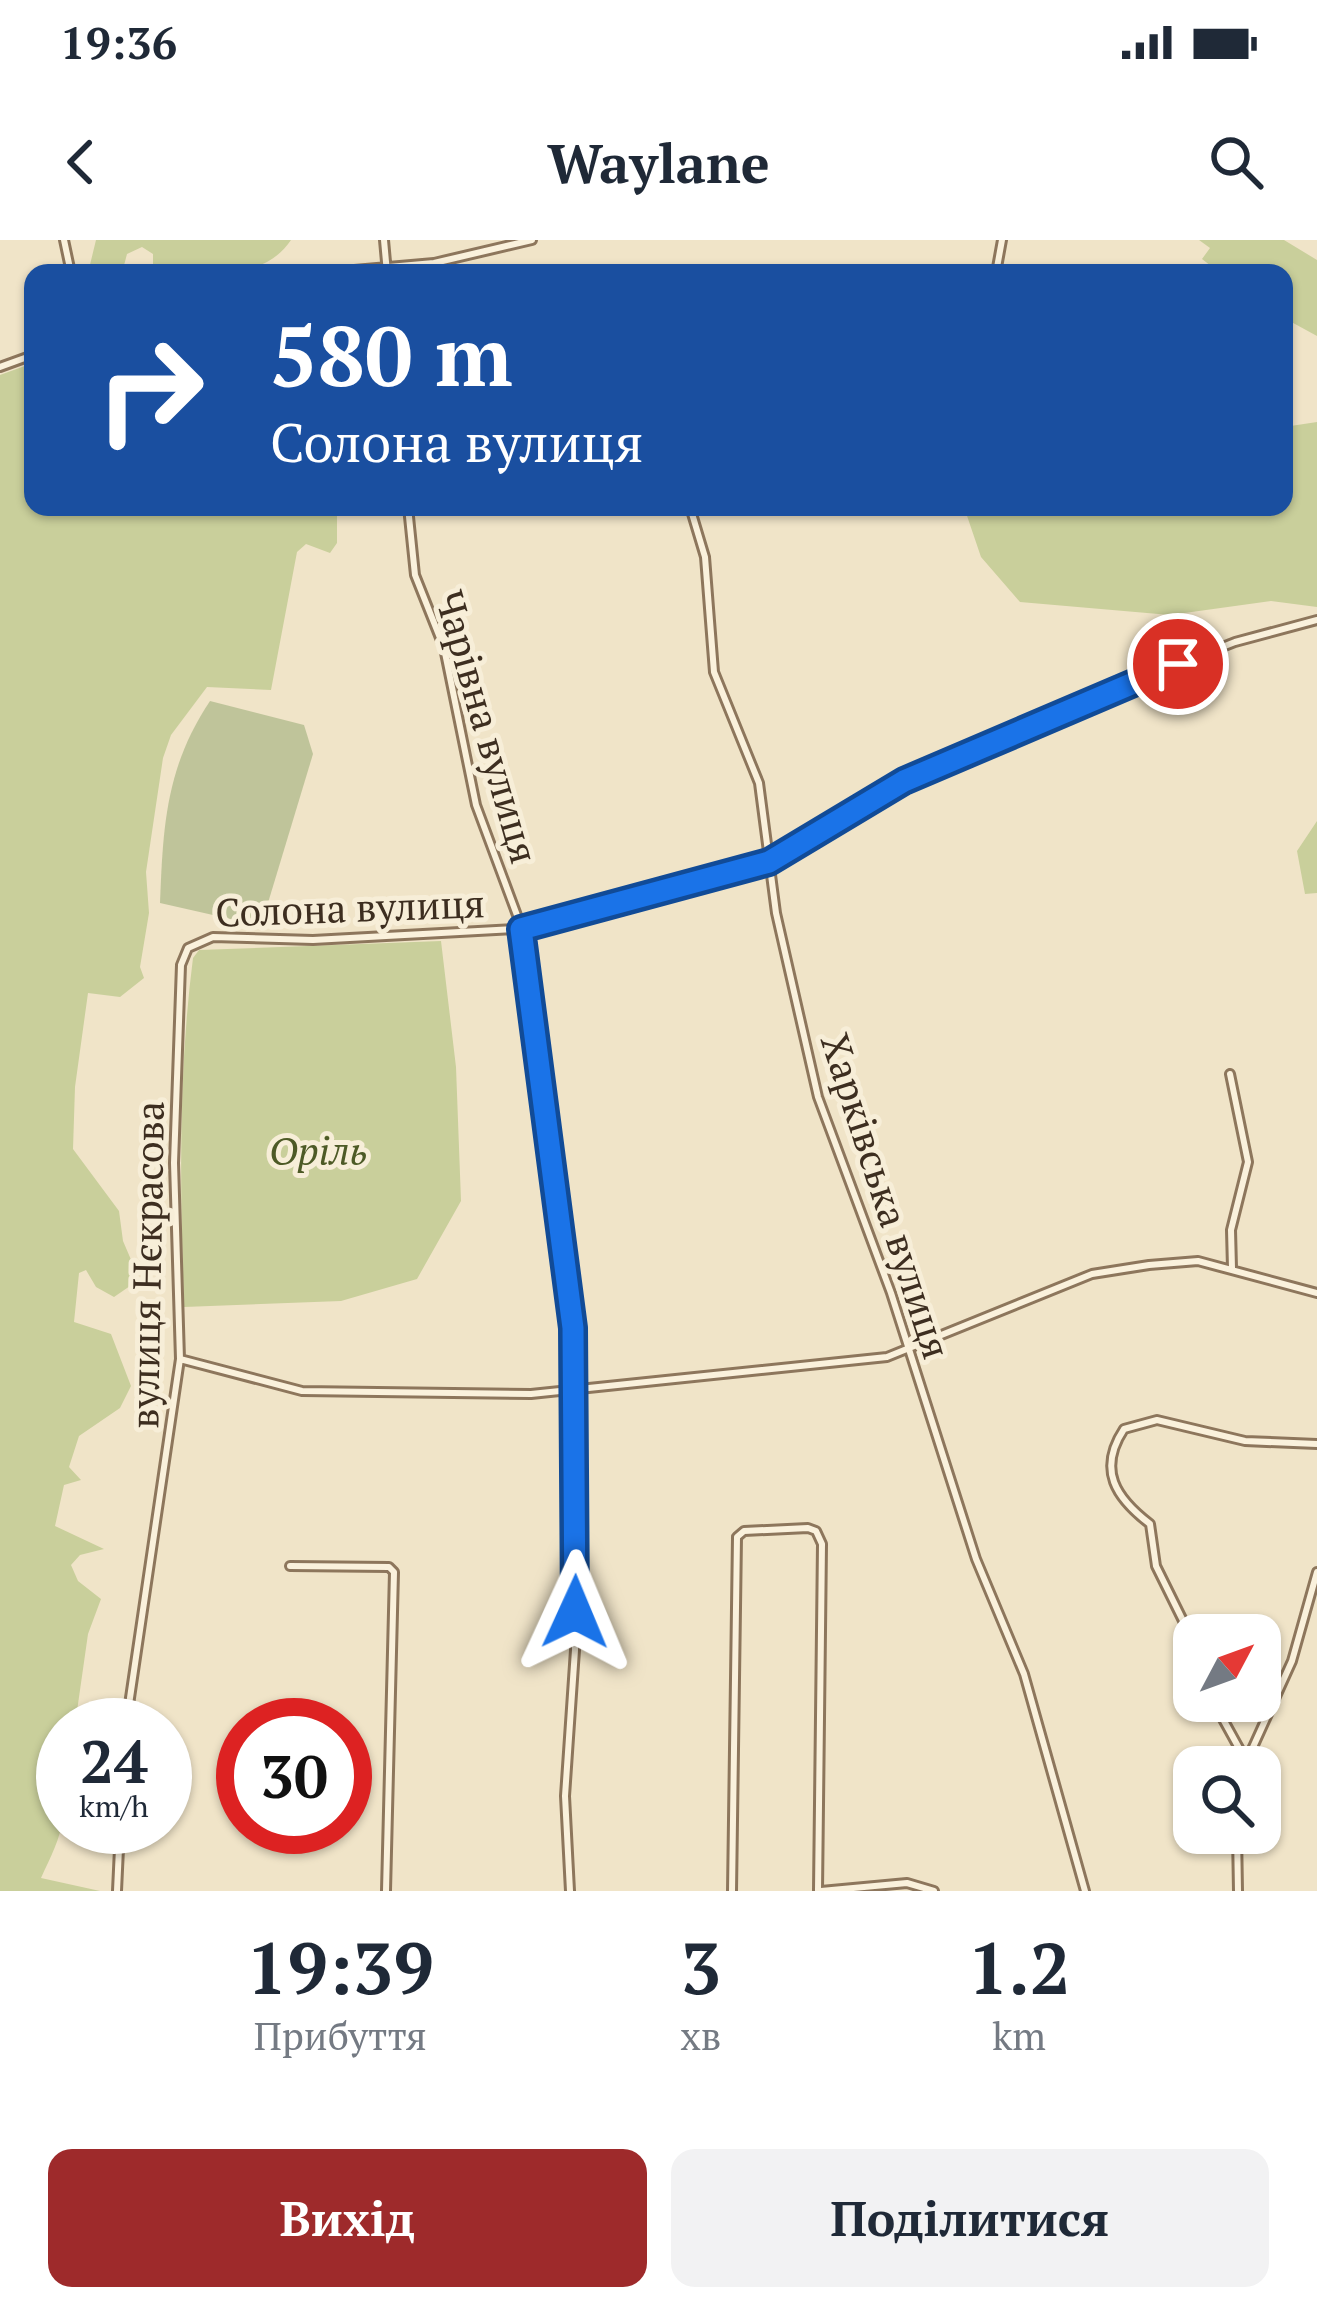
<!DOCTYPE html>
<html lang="uk">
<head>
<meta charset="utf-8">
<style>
  body { margin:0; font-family:"PT Serif",serif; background:#f2f2f3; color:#1f2937; height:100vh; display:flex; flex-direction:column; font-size:45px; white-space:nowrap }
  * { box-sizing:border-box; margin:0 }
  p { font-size:39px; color:#747a83 }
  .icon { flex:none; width:66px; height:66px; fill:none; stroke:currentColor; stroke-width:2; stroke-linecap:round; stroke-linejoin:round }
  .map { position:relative; height:1651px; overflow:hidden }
  .side { display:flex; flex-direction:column; background:#fff; flex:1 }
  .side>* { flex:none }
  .guide { position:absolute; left:24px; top:24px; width:1269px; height:252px; border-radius:24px; box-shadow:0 3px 9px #0004; background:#1a4fa0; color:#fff; overflow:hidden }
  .needle { width:78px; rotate:49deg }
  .buttons { position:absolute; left:1173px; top:1374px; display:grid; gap:24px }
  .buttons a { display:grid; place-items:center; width:108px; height:108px; border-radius:24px; background:#fff; box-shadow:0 3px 9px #0004; font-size:60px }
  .speed { position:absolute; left:36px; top:1458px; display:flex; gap:24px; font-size:60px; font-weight:700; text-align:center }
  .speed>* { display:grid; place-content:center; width:156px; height:156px; border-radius:50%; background:#fff; box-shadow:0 3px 9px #0004; line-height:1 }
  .speed small { font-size:30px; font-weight:400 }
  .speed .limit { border:18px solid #d22; background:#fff; color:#111 }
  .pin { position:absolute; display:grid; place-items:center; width:102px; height:102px; color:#fff; margin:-51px; border:6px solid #fff; border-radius:50%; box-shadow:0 3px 12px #0007 }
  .me { position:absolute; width:132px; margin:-66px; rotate:1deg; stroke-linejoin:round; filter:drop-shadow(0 0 9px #0008) }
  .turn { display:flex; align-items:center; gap:42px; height:252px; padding:0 48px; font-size:54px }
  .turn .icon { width:156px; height:156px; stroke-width:2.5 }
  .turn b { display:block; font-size:84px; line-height:102px }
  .eta { display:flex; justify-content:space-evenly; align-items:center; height:204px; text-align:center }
  .eta b { font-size:72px; font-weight:700; line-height:84px }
  .button { display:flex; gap:24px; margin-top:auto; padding:24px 48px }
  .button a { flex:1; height:138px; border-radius:24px; background:#9e2a2b; color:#fff; font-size:48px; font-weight:700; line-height:138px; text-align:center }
  .button a+a { background:#f2f2f3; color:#1f2937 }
  .status { display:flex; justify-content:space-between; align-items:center; height:84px; padding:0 60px; background:#fff; direction:ltr }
  .status svg { height:33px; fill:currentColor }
  header { display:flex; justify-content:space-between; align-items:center; height:156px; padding:0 48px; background:#fff; font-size:54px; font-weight:700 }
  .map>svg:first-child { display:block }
  .green { fill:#c9cf9b }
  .cemetery { fill:#bfc49a }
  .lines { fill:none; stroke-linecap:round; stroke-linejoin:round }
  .minor-casing { stroke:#8d765c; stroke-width:12 }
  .minor { stroke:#faf1dc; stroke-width:6 }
  .route-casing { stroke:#114b97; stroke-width:30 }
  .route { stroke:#1a73e8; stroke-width:21 }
  .labels { text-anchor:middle; stroke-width:10; stroke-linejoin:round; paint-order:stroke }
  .street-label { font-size:39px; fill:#3d2e20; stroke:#f7eed8 }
  .park-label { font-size:39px; font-style:italic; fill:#4d5a26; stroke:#f7eed8 }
</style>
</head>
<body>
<div class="status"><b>19:36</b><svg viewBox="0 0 49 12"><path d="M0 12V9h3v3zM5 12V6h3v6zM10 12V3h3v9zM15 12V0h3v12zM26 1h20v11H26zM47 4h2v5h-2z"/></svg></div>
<header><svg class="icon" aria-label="back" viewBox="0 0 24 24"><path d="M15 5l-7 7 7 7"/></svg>Waylane<svg class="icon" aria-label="search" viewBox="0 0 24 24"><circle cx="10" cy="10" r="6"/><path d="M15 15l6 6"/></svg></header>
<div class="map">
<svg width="1317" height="1651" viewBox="0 0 1317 1651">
  <rect width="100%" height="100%" fill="#f0e4c8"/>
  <path class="green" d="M96 0H291C262 44 199 33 153 33V14L142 7 127 14 122 33H88Z
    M1199 0H1284L1317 20V96L1284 78V33H1220L1202 19 1210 8Z
    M33 123V267H337V303L330 313 306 304 297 312 271 450 207 447 171 495 163 518 146 632 149 673 140 727 144 738 120 757 88 753 75 847 73 909 119 971 123 1001 135 1029 130 1046 114 1057 96 1047 86 1030 79 1033 74 1082 111 1094 131 1146 120 1168 79 1196 69 1227 81 1240 64 1245 55 1286 104 1309 80 1315 71 1325 78 1341 101 1359 88 1394 75 1485H63V1515L41 1526 42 1543C79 1569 56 1604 41 1638L100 1651H0V135Z
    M1317 182V367L1271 361 1170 375 1020 362 981 317 964 267H1284V187Z
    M1317 581V653L1305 654 1297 611Z
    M441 701 456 827 461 961 417 1039 341 1061 184 1067C180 949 178 835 193 718L199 710Z"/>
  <path class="cemetery" d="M210 461 304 485 313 514 261 686 160 663C163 585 166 527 210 461Z"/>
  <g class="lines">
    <g class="minor-casing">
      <path id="minor" d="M64 0 71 33
        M384 0 387 33
        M320 33 434 23 532 0
        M996 33 1002 0
        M0 127 33 115
        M408 267 415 335 444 408 476 565 524 694 573 1088 575 1410 565 1556 570 1651
        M690 267 705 317 714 432 759 543 776 673 818 857 891 1053 976 1319 1024 1434 1085 1651
        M1230 834 1248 922 1231 990 1232 1028
        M180 1119 302 1151 531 1154 887 1117 1092 1034 1149 1025 1198 1021 1317 1053
        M290 1326 389 1327 394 1332 386 1651
        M1194 1403 1156 1326 1150 1284C1116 1258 1097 1230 1124 1189L1157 1180 1245 1201 1317 1204
        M1213 1461 1245 1519
        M126 1485 180 1119 174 923 181 725 188 708 213 697 313 700 534 688 713 639 769 622 904 540 1066 469 1235 402 1317 380
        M1244 1527 1292 1421 1317 1332
        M1237 1593 1238 1651
        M117 1651 120 1587
        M732 1651 737 1297 744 1291 808 1288 816 1291 822 1304 818 1651
        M821 1651 907 1643 934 1651"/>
    </g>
    <use href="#minor" class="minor"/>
  </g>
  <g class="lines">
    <g class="route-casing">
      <path id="route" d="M575 1372 573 1088 521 689 769 622 904 541 1178 424"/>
    </g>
    <use href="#route" class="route"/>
  </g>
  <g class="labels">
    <g class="street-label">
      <text transform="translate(487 487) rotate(74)" y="14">Чарівна вулиця</text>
      <text transform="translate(350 668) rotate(-2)" y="14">Солона вулиця</text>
      <text transform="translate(886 956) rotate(72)" y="14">Харківська вулиця</text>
      <text transform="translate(147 1025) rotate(-89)" y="14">вулиця Нєкрасова</text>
    </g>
    <g class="park-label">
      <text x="318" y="925">Оріль</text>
    </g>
  </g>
</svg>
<div class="buttons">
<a><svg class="needle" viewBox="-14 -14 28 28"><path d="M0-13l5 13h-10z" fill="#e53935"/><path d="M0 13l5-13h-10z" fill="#747a83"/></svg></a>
<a><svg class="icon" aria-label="search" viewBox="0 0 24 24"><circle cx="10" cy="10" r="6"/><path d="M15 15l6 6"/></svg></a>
</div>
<div class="speed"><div>24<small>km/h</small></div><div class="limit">30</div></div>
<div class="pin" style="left:1178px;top:424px;background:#d93025"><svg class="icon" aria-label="arrive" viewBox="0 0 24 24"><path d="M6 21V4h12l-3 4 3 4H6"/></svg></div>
<svg class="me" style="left:575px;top:1372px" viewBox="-20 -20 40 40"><path d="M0-17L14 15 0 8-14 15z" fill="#1a73e8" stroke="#fff" stroke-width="4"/></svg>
<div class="guide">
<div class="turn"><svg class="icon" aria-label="right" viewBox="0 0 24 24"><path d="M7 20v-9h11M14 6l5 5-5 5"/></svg><div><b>580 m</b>Солона вулиця</div></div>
</div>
</div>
<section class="side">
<div class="eta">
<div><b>19:39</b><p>Прибуття</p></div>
<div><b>3</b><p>хв</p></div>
<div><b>1.2</b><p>km</p></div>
</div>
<div class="button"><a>Вихід</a><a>Поділитися</a></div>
</section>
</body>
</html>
